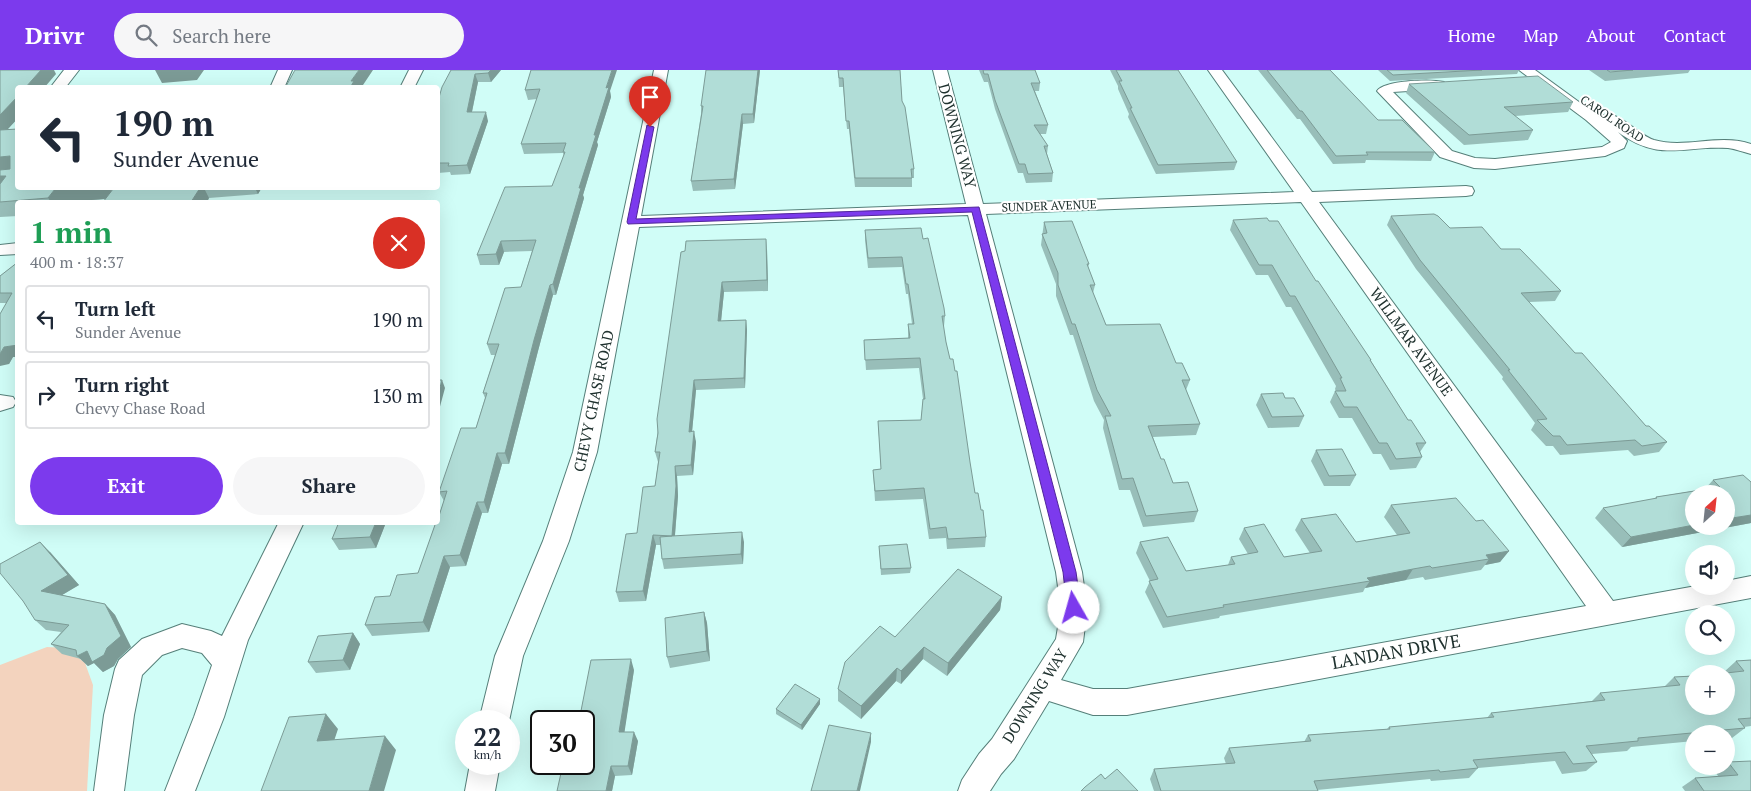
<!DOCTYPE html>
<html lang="en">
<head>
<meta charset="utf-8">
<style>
  body { margin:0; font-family:"PT Serif",serif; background:#f6f6f7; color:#1f2937; height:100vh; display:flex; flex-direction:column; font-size:19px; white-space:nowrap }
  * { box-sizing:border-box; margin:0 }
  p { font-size:16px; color:#747a83 }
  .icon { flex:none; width:28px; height:28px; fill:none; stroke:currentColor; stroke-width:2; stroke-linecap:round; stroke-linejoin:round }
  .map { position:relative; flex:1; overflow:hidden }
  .details { position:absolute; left:15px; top:130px; width:425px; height:325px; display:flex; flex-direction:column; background:#fff; border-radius:5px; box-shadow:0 5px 20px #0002 }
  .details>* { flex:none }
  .top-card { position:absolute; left:15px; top:15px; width:425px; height:105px; border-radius:5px; box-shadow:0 5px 20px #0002; background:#fff; color:#1f2937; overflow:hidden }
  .needle { width:32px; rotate:27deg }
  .buttons { position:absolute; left:1685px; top:415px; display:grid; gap:10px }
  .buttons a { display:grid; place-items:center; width:50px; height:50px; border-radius:50%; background:#fff; box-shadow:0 5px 20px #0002; font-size:25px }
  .speed { position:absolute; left:455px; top:640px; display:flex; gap:10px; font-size:25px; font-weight:700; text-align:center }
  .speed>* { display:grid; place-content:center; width:65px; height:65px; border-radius:50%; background:#fff; box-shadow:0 5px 20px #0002; line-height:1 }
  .speed small { font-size:12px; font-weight:400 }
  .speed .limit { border:2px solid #111; border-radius:8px; background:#fff; color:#111 }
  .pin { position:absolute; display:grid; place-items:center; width:42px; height:42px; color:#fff; margin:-51px -21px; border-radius:50% 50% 50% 0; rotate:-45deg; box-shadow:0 0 5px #0007 }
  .pin .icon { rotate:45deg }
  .me { position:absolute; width:55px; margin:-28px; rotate:353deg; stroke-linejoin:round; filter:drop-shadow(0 0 4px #0008) }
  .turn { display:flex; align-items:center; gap:18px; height:105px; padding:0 15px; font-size:22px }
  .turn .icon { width:65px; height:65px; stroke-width:2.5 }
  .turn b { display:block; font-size:35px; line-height:42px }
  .round { display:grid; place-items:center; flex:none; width:52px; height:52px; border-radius:26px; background:#f6f6f7 }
  .head { display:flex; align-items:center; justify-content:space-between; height:85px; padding:0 15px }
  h1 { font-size:30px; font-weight:700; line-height:38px; color:#1e9e55 }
  .primary-button { display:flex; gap:10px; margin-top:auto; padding:10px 15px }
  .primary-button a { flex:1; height:58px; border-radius:30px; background:#7c3aed; color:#fff; font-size:20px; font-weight:700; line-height:58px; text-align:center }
  .primary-button a+a { background:#f6f6f7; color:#1f2937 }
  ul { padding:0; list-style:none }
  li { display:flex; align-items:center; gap:15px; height:68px; margin:0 10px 8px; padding:0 5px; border:2px solid #e0e1e3; border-radius:5px }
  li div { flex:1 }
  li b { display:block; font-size:19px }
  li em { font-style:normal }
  header { display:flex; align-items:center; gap:30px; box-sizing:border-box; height:70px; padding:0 25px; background:#7c3aed; color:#fff }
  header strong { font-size:24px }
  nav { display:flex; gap:28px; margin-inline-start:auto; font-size:18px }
  .search { width:350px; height:45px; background:#f6f6f7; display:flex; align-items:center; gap:12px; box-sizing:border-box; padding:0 18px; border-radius:28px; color:#747a83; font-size:19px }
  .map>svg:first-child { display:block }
  .green { fill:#f3d3be }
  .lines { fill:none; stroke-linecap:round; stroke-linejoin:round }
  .minor-casing { stroke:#557f79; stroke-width:2 }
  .minor { fill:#fff; fill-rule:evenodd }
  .wall { fill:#98beb9 }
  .shaded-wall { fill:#7c9b96 }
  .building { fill:#b1ddd7; stroke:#7c9b96 }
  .route { fill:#7c3aed; stroke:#51269a }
  .labels { text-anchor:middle; stroke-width:4; stroke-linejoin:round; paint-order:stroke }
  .far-street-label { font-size:12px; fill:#20322f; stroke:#fff }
  .street-label { font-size:15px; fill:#20322f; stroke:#fff }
  .near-street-label { font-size:18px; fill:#20322f; stroke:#fff }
</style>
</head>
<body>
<header>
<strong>Drivr</strong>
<div class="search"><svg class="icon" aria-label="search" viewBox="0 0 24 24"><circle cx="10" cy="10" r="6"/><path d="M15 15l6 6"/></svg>Search here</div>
<nav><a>Home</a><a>Map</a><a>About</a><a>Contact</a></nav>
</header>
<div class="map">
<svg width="1751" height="721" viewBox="0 0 1751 721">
  <rect width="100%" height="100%" fill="#d0fdf7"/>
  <path class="green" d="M47 577 66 578 85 593 93 615 87 721H0V595Z"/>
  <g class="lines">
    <g class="minor-casing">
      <path id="minor" d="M64 0H79L65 18H50Z
        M278 0H292L284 18H270Z
        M409 0H423L414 18H400Z
        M654 0H668L641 146 966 134 933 0H947L983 134 1294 122 1208 0H1222L1312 122 1466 116 1472 117 1474 121 1472 125 1466 126 1319 132 1613 531 1696 516H1726V511L1751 506V528L1127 645H1093L1049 631 1014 689 1001 704 990 721H958L962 710 979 684 992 669 1056 569 1061 539 1056 502 968 145 639 157 597 382 569 471 523 586 509 651H479L495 586 543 471 573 382ZM1301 132 1586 536 1127 619H1093L1061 610 1083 572 1087 539 1082 502 986 144Z
        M1519 0H1535L1601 48 1604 45C1619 41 1638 65 1654 70 1686 79 1718 63 1751 74V84C1743 82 1736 79 1728 78 1683 75 1660 93 1618 62L1627 71 1624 78 1605 86 1495 99 1474 98 1440 87 1377 21C1385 10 1431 9 1444 12L1446 15 1444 18 1439 19 1393 22 1452 81 1475 88 1495 89 1602 77 1611 72 1586 50Z
        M18 173V184L0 185V175Z
        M0 325 13 327 16 332 13 337 0 341Z
        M279 452H304L248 570 224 647 195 721H165L194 647 212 595 202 583 182 578 162 585 142 605 134 645 124 721H94L104 645 115 599 119 590 142 569 182 554 211 561 222 566Z
        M470 694H500L495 721H465Z"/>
    </g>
    <use href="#minor" class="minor"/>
  </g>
  <path class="wall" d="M0 0 56 4 18 18V48L7 60 18 118H267H266L261 119 258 124 209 128 207 132H103L106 129 68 132H18V146L0 147Z
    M451 0H501L491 12H478L472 42 488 51 470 104 451 105 450 102 438 103V31Z
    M531 0 610 21 611 27 597 72 598 75 583 125 584 128 556 225H553L538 281 509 394H502L488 443H482L466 496 450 497 429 562 372 566 365 555 390 526 418 503 444 431 439 422 476 358 485 328 483 323 495 285H491L487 274 521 217 532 181 504 182 499 195H480L477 185 552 116 564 86 563 83 524 84 521 74 537 29 528 30 525 20Z
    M760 0 754 53 743 54 735 119 693 121 691 111 701 44V36Z
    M838 0H900L902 31 914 99V108H912V117H855L849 59H847L843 17H839Z
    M979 0H1035L1040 13 1039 21H1035L1048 55 1046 64H1040L1048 76 1047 84 1053 103 1052 112 1026 113 1023 103H1018L995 39 988 12H984Z
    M1110 0H1178L1237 92 1234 100 1156 104 1128 47 1129 44 1118 19V16Z
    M1258 0H1330L1378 50 1435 82 1431 91 1366 90 1365 93 1333 94 1300 49H1297Z
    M1378 0H1519L1517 4 1390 11Z
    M1589 0H1690L1688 3 1605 11Z
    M1409 14 1573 32 1568 42 1515 46 1533 60 1528 70 1464 75 1406 23Z
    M1391 146 1450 158 1501 179 1561 221 1555 231 1529 232 1575 283 1646 356 1667 372 1659 382 1634 386 1628 380 1560 385 1553 376H1546L1531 360 1535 353 1502 309 1503 307 1416 199 1387 155Z
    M1233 150 1316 211 1371 290V291L1408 350 1426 373 1420 382 1422 387 1416 398 1390 400 1381 384H1373L1352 348H1339L1330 332 1335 321H1336L1335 319 1336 316 1291 237H1286L1268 205H1256L1230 160Z
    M1044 152 1089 194 1088 197 1095 215 1093 223 1106 255 1176 293 1190 310 1186 320 1200 354 1196 365 1153 367 1161 389 1173 413 1198 441 1194 452 1143 457 1130 420H1119L1103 358 1104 350 1094 331 1073 265H1070L1056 226V214L1041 175Z
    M865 160 923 169 945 246 944 256H943L946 272 975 423 986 467 985 477 947 479 946 468 929 469 923 429 875 431 873 400 881 399 878 351 921 350 923 329 919 298 866 300 864 270 908 268V254H912L908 224H906L902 197 868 198 865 170Z
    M767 179 768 221 724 222 721 251 746 250 747 260 745 318 696 320 692 362 696 372 693 405 677 406 678 426 675 466 744 472 743 494 664 499 662 489 661 475H656L646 531 619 532 616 522 655 416 658 392 655 382 681 182Z
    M18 192 13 287 9 294 6 233H0V206Z
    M1261 324 1304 346 1299 357 1268 358 1256 335Z
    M1316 380 1356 405 1350 416H1324L1311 391Z
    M1713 410 1751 412V453L1622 477 1595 448 1603 438 1654 429 1656 427 1705 419Z
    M1391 435 1476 451 1509 481 1500 492 1485 495 1481 500 1425 510 1423 507 1406 510 1365 518 1363 522 1220 546 1219 548 1163 558 1145 522 1150 511 1136 483 1140 472 1186 501 1228 495 1231 487 1248 484 1239 469 1244 458 1284 487 1310 483 1295 460 1301 449 1356 472 1397 465 1384 447Z
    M385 455 376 478 339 480 332 469Z
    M879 476 911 498 910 503 881 505Z
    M50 482 79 515 62 525 105 534 115 545 131 577 118 589 114 596 103 602 94 593 88 596 81 589 62 584 51 574 61 562 46 560 35 550Z
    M1002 527 1000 540 947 606 923 589 901 614 896 611 861 649 838 631V619L895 567Z
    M704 542 707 553 710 591 670 598 667 587Z
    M353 563 360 574 350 600 316 603 308 592Z
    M1751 590V656L1744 657 1745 658 1732 668H1726V664H1694V671L1631 677 1627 681 1592 684 1597 692 1586 701 1562 704 1555 691 1478 698 1469 708 1431 711 1430 709 1317 720 1318 721H1154L1150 709 1154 699 1226 694 1224 688 1229 678 1304 672 1308 665 1387 659 1389 657 1487 648 1491 643 1592 631 1600 623 1664 617 1674 607 1725 603 1724 602 1736 591Z
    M634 600 624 662 638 671 632 705 615 706 612 721H557Z
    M820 629V634L802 660 776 644V639Z
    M1728 692 1751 721H1685L1682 717 1695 708 1719 707 1715 702 1723 696H1726V694Z"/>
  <path class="shaded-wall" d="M41 0H54L56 4 44 18H25Z
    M155 0H204L197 10 162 13Z
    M359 0H373L361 18H350L351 11Z
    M491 0H501L491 12 488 3Z
    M612 0H617L610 21 611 27 597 72 598 75 583 125 584 128 556 225 553 214 606 18Z
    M758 0H760L754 53 753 44Z
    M475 4 478 12 470 51 467 42Z
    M18 26V48L7 60 0 61V45Z
    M486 42 488 51 470 104 467 95Z
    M742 44 743 54 735 119 734 109Z
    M10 86 18 97 0 102V87Z
    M0 106H6L0 121Z
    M71 118H117L110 119 115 128 68 132H51L48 128 55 119Z
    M200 118H204L209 128 207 132H191Z
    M255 118H260L261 119 258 124Z
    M766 169 767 179 768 221 767 210Z
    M501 171 504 182 499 195 496 184Z
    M722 212 724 222 720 261 718 251Z
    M550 215 553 225 538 281 509 394 505 383 534 270Z
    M746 250 747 260 745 318 744 308Z
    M18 275V287H13L9 294 0 296V284L4 277Z
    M442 310 445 318 438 344V325Z
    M694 310 696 320 691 372 689 362Z
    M694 361 696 372 693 405 691 395Z
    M497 383 502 394 488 443 484 432Z
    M675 396 677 406 678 426 674 476 672 466Z
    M477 432 482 443 466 496 460 485Z
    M1751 445V453L1622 477 1631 467 1694 455V456H1726V449Z
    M376 452H383L385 455 376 478 370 467Z
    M742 462 744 472 743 494 741 484Z
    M653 465 656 475 646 531 643 521Z
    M40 472 50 482 79 515 52 531 41 521Z
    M1509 481 1500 492 1485 495 1489 489 1486 485Z
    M444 486 450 497 429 562 423 552Z
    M1413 499 1406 510 1365 518 1370 511 1367 508Z
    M1002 527 1000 540 947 606 948 593Z
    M105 534 115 545 131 577 118 589 114 596 103 602 94 593 88 596 77 586 87 581 107 578Z
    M704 542 707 553 710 591 707 581Z
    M353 563 360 574 350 600 343 590Z
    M924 577 923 589 901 614V601Z
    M631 589 634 600 623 672 619 662Z
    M897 598 896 611 861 649V636Z
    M820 629V634L802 660 801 655Z
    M326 644 338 659 329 686 317 671Z
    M634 662 638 671 632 705 628 696Z
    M871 663V672L860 721H857Z
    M385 666 396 680 384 721H369Z
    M611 696 615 706 612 721H606Z"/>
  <path class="building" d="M0 0H41L25 18H18V26L0 45Z
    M295 0H359L351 11H354L350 18H285Z
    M451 0H491L488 3 475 4 467 42H486L467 95 448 96 449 93H438V31L442 17Z
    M531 0H612L606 18 609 17 594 65H596L579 118H581L553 214 550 215 534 270 505 383H497L484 432H477L460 485 444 486 423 552 365 555 375 527 390 526 397 505 418 503 436 452H438V449L447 421 439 422 461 358H476L487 323H483L499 274H487L505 218 521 217 536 170 501 171 496 184 477 185 505 117 552 116 565 82H563L566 73 521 74 540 19 525 20Z
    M706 0H758L753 44H742L734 109 691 111 703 36H701Z
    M838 0H900L902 31 905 37 914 99H911L912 108H855L849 51H846L843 8H839Z
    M983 0H1035L1040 13H1031L1048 55H1034L1048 76H1044L1053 103 1028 104 1025 94H1019L995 30 988 4H984Z
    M1116 0H1178L1237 92 1158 95 1130 38H1132L1119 11H1122Z
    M1267 0H1330L1378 50H1402L1435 82H1366L1368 85 1336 86 1302 41H1300Z
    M1387 0H1482L1393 5Z
    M1607 0H1633L1610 2Z
    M1538 6 1573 32 1504 37 1533 60 1469 65 1409 14Z
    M18 59V118H71L55 119 48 128 0 132V114L6 106H0V100L10 99V86L0 87V60Z
    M111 118H200L191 132H103L113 119H110Z
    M1434 144 1438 146 1450 158 1482 157 1501 179H1520L1561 221 1521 223 1575 283H1582L1646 356H1649L1667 372 1642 376 1635 370 1567 375 1560 366H1553L1537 350 1547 349 1508 300H1510L1420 190 1391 146Z
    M1267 148 1269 151H1278L1316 211H1318L1371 290H1370L1408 350H1411L1426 373H1416L1422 387 1396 389 1387 373H1379L1357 337H1344L1335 321H1346L1340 308H1342L1295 226H1290L1272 195H1259L1233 150Z
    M1072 151 1089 194H1087L1095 215H1090L1106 255 1160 254 1176 293H1182L1190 310H1182L1200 354 1148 356 1161 389H1164L1173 413 1188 412 1198 441 1146 446 1133 408 1122 409 1105 346H1111L1097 320 1075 254H1072L1058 215V203L1042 164 1047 163 1044 152Z
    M921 158 923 169 928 168 944 238 945 246H942L946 272 950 289H953L955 301H957L970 392 975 423H978L981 440H983L986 467 948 469 946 457 930 459 924 418 875 421 873 400 881 399 878 351 921 350 923 329H925L920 288 865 290 864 270 910 268 908 254H914L908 214H906L902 187 868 188 865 160Z
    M766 169 767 210 722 212 718 251 746 250 744 308 694 310 689 362 694 361 691 395 675 396 676 416 672 466 742 462 741 484 662 489 660 467 672 466 653 465 643 521 616 522 626 464 637 463 643 417 655 416 660 382H655L658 363 657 349 681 182 685 181 686 171Z
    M18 192V275L4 277 0 284V244L12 223H0V206Z
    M438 310H442L438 325Z
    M1283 323 1285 328H1294L1304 346 1272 347 1261 324Z
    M1342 379 1356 405 1329 406 1316 380Z
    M1743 405 1751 412V445L1726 449V424H1694V455L1631 467 1603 438 1657 428 1656 427 1720 417 1713 410Z
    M1456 428 1476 451 1483 450 1509 481 1486 485 1489 489 1432 498 1430 496 1413 499 1367 508 1370 511 1223 535 1224 537 1167 547 1149 511 1158 509 1140 472 1168 467 1186 501 1235 494 1231 487 1258 482 1244 458 1264 454 1284 487 1322 481 1301 449 1336 444 1356 472 1410 463 1391 435Z
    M339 452H376L370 467 332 469Z
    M40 472 68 505 41 521 105 534 121 566 107 578 104 585 92 592 87 581 77 586 76 580 51 574 69 555 35 550 23 531 0 503V494Z
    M907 474 911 498 881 499 879 476Z
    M958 499 1002 527 948 593 924 577 901 601 897 598 861 636 838 619 845 592 880 556 895 567Z
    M704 542 707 581 667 587 665 548Z
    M353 563 343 590 308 592 318 566Z
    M631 589 619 662H634L628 696H611L606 721H557L563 694H584V651H579L591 590Z
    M1751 590V648L1738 649 1745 658 1638 668V671L1586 676 1597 692 1573 694 1565 682 1473 690 1478 698 1440 702 1439 700 1314 711 1318 721H1161L1154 699 1235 693 1229 678 1311 671 1308 665 1390 659 1389 657 1494 647 1491 643 1605 630 1600 623 1680 615 1674 607 1694 606V636H1726V604H1717L1744 601 1736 591Z
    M795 614 820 629 801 655 776 639Z
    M326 644 317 671 385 666 369 721H261L289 647Z
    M829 655 871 663 857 721H811Z
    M1751 691V721H1704L1695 708 1738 705 1728 692Z
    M1117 699 1138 721H1081L1085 717 1101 704 1105 709Z"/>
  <path class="route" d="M647 55 654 57 636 149 979 137 1076 502 1081 538 1079 542 1074 544 1069 542 1067 538 1063 502 972 142 628 154 627 152Z"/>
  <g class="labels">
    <g class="far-street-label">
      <text transform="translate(1612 49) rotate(34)" y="4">CAROL ROAD</text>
      <text transform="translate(1049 136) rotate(-2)" y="4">SUNDER AVENUE</text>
    </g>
    <g class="street-label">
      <text transform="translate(957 66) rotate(75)" y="5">DOWNING WAY</text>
      <text transform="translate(1411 272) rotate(54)" y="5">WILLMAR AVENUE</text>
      <text transform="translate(594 331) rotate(-78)" y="5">CHEVY CHASE ROAD</text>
      <text transform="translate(1035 626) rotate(-58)" y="5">DOWNING WAY</text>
    </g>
    <g class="near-street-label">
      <text transform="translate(1396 582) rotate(-10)" y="6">LANDAN DRIVE</text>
    </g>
  </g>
</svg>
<div class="buttons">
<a><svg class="needle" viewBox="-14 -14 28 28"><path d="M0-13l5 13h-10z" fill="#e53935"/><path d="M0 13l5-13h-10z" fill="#747a83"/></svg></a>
<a><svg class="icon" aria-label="sound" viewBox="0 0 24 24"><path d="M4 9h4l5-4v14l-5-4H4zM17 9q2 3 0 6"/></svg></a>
<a><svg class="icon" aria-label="search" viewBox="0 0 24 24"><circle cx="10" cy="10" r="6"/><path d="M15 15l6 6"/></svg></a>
<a>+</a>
<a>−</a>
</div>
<div class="speed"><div>22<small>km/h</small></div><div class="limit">30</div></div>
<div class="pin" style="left:650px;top:57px;background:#d93025"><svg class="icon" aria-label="arrive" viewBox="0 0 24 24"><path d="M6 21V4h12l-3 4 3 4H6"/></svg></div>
<svg class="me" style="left:1074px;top:538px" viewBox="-20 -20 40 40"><circle r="19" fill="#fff"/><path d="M0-13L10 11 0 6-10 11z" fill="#7c3aed"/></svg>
<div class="top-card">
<div class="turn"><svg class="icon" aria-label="left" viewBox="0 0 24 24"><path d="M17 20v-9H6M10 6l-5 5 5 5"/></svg><div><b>190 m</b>Sunder Avenue</div></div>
</div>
<section class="details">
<div class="head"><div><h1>1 min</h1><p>400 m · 18:37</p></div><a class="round" style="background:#d93025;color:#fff"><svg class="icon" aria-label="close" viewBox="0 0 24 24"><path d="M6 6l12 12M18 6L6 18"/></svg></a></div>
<ul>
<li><svg class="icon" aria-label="left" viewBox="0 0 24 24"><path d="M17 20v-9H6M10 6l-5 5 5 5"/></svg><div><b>Turn left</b><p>Sunder Avenue</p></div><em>190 m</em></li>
<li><svg class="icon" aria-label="right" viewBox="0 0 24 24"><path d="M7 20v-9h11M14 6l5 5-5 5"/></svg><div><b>Turn right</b><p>Chevy Chase Road</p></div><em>130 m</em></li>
</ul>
<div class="primary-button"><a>Exit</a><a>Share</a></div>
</section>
</div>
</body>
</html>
